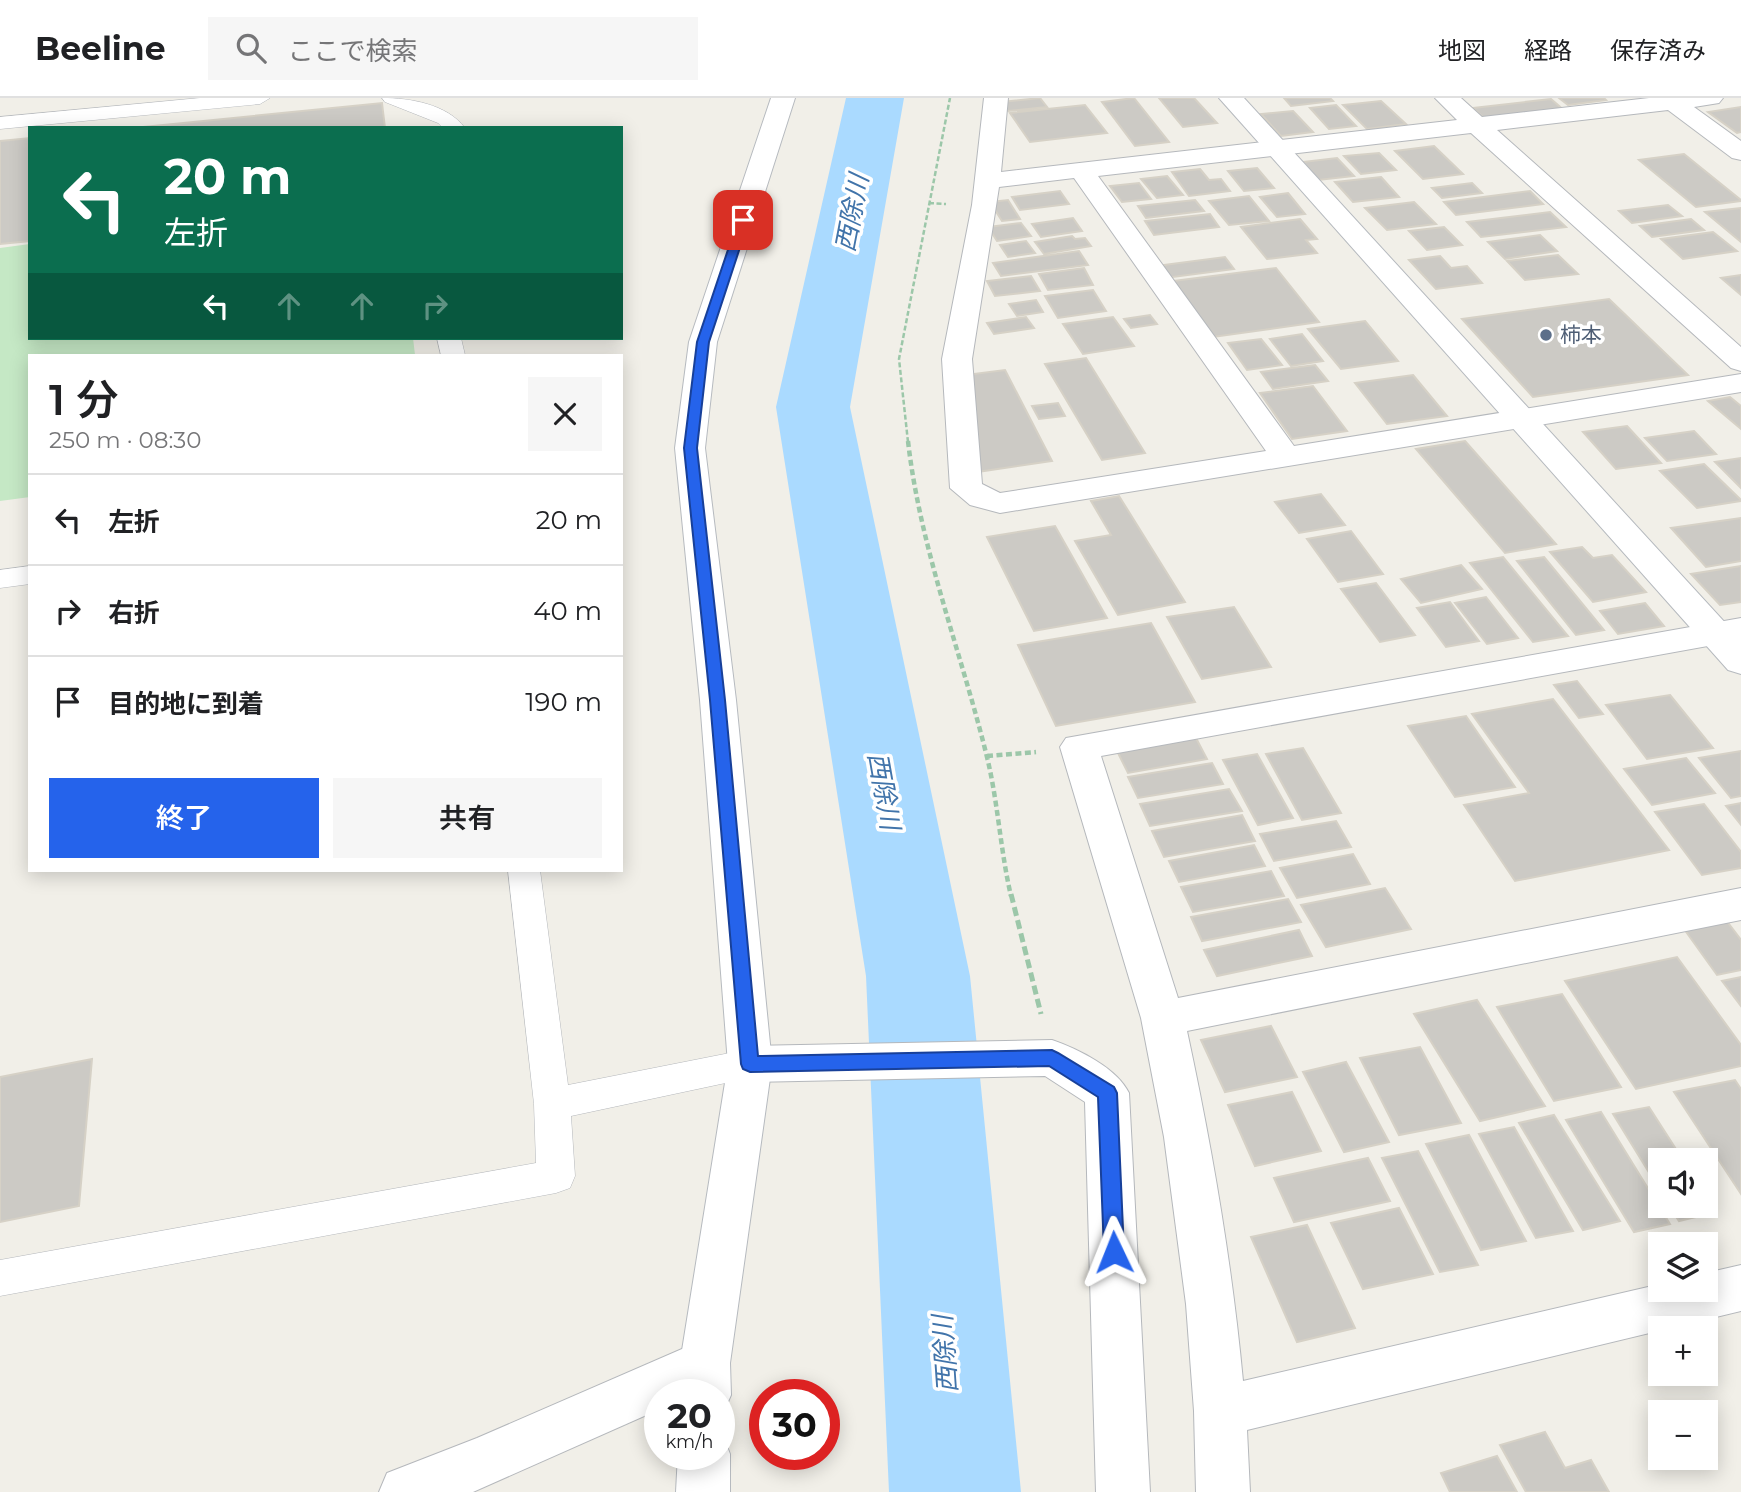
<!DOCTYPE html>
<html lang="ja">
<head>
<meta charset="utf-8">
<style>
  body { margin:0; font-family:Montserrat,"Noto Sans JP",sans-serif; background:#f6f6f6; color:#202124; height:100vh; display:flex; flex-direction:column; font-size:26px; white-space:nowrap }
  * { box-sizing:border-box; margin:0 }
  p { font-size:23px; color:#757577 }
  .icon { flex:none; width:38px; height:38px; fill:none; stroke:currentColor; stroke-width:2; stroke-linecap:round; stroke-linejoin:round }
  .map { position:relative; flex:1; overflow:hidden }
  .sheet { position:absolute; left:28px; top:256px; width:595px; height:518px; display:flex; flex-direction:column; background:#fff; border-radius:0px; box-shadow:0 4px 18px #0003 }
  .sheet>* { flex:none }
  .guide { position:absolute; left:28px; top:28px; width:595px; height:214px; border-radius:0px; box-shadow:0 4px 18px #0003; background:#0b6e4f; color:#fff; overflow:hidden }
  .fabs { position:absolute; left:1648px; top:1050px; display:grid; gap:14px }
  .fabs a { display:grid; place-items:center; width:70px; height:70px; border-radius:0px; background:#fff; box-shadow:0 4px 18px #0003; font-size:35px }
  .speed { position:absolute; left:644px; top:1281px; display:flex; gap:14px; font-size:35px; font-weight:700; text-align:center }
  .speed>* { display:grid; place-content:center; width:91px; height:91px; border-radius:50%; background:#fff; box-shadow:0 4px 18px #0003; line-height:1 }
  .speed small { font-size:18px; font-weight:400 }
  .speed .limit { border:10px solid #d22; background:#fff; color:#111 }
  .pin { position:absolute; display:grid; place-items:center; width:60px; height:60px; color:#fff; margin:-30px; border-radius:14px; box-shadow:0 4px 10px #0006 }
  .me { position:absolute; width:77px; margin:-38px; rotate:358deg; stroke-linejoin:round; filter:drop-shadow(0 0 5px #0008) }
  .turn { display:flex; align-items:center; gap:24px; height:147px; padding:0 21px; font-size:32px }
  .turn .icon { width:91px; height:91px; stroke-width:2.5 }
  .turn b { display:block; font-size:49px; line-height:60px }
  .lanes { display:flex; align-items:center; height:66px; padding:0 21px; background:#0003; justify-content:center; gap:35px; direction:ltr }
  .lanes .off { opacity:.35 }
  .round { display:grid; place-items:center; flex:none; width:74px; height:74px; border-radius:0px; background:#f6f6f6 }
  .overview { display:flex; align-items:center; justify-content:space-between; height:119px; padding:0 21px }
  h1 { font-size:42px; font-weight:600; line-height:52px }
  .cta { display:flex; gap:14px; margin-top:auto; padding:14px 21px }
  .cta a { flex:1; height:80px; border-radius:0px; background:#2563eb; color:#fff; font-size:28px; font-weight:600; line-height:80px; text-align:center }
  .cta a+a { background:#f6f6f6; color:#202124 }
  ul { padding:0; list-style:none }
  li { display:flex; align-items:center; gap:21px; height:91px; padding:0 21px; border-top:2px solid #e0e0e0 }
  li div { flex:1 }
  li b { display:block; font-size:26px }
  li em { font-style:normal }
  header { display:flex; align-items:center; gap:42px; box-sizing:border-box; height:98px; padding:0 35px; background:#fff; border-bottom:2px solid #e0e0e0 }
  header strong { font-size:33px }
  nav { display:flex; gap:38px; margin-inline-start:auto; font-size:24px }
  .search { width:490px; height:63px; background:#f6f6f6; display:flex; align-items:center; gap:18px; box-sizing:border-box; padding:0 24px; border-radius:0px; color:#757577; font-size:26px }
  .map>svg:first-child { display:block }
  .green { fill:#c5e8c5 }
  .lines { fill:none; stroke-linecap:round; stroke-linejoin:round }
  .river { fill:#aadaff; fill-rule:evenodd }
  .building { fill:#cccac5; stroke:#d6d1c6; stroke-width:2 }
  .lane-casing { stroke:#b5b8bc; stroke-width:1 }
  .street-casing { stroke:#b5b8bc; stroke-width:2 }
  .secondary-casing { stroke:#b6babf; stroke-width:2 }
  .path-far2 { stroke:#9cc7a9; stroke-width:2.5; stroke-dasharray:5 2.5; stroke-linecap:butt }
  .path-far1 { stroke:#9cc7a9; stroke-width:4.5; stroke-dasharray:6 3.5; stroke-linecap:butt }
  .path { stroke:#9cc7a9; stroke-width:5; stroke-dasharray:9 4.5; stroke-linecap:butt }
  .lane { fill:#fff; fill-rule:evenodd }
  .street { fill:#fff; fill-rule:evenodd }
  .secondary { fill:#fff; fill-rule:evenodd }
  .route { fill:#2563eb; stroke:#184099; stroke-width:2 }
  .service-dot { fill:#5c6f8a; stroke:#fff; stroke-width:2.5 }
  .labels { text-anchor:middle; stroke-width:7; stroke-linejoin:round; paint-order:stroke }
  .far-service-label { font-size:21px; fill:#4e5e75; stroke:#fff; text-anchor:start }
  .water-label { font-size:26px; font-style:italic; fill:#4174aa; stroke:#fff }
</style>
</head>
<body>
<header>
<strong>Beeline</strong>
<div class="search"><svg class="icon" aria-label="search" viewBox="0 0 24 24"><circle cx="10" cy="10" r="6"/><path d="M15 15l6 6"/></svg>ここで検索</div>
<nav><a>地図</a><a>経路</a><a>保存済み</a></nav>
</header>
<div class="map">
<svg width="1741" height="1394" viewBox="0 0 1741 1394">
  <rect width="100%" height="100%" fill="#f1efe8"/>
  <path class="green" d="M30 146V240H413L415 257H30V399L0 403V150Z"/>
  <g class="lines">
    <path class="river" d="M846 0H904L850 309 970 878 1021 1394H889L866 878 776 309Z"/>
  </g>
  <path class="building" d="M1040 0 1047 9 1008 13 1001 4Z
    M1134 0 1169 44 1135 48 1102 4Z
    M1159 0H1194L1217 25 1183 29Z
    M1284 0H1330L1333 3 1291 8Z
    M1559 0H1604L1606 2 1568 7Z
    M1551 1 1565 13 1485 21 1473 10Z
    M1381 3 1406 26 1367 31 1343 7Z
    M382 5 385 30H133Z
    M1085 7 1107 35 1030 44 1010 15Z
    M1336 7 1356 28 1329 31 1310 10Z
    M1741 9V34L1737 35 1708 14Z
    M1293 13 1313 34 1281 38 1261 16Z
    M30 40V143L0 146V43Z
    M1434 48 1463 76 1423 81 1395 53Z
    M1379 55 1396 72 1361 76 1344 58Z
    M1684 56 1741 102V103L1696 109 1639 62Z
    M1337 60 1354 78 1318 82 1303 64Z
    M1257 70 1274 90 1244 93 1228 73Z
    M1200 71 1209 82 1221 81 1230 93 1189 98 1172 74Z
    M1167 78 1183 97 1157 100 1141 81Z
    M1381 79 1399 99 1353 104 1335 84Z
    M1139 85 1151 101 1122 104 1110 88Z
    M1472 85 1482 95 1442 100 1432 90Z
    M1060 93 1069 106 1020 112 1012 99Z
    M1530 93 1543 106 1456 117 1444 104Z
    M1288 95 1305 116 1277 119 1260 99Z
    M1249 98 1269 123 1229 127 1209 103Z
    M1008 102 1020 121 1002 123 990 104Z
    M1195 102 1204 113 1146 120 1138 108Z
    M1414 104 1436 126 1387 132 1365 110Z
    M1668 107 1682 118 1632 125 1619 113Z
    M1741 110V144L1705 114Z
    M1550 114 1566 129 1481 139 1467 124Z
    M1210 116 1219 129 1154 137 1145 123Z
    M1073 120 1082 133 1041 139 1032 126Z
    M1300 121 1317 141 1306 142 1317 155 1267 161 1241 129Z
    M1691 121 1704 132 1652 139 1640 128Z
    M1021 125 1031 138 997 143 988 129Z
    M1444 129 1462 147 1427 152 1409 133Z
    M1713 134 1737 153 1683 161 1661 141Z
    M1540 137 1557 153 1505 161 1488 144Z
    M1072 138 1075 141 1085 140 1091 148 1044 156 1035 144Z
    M1026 143 1035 155 1008 159 1000 147Z
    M1079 153 1088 167 1001 178 993 165Z
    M1558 157 1578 176 1525 182 1507 163Z
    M1440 158 1451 170 1467 168 1482 185 1436 191 1409 162Z
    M1225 159 1234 171 1165 180 1156 168Z
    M1084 170 1093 187 1048 192 1039 176Z
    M1276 170 1319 224 1213 239 1173 183Z
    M1741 177V197L1721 180Z
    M1031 178 1040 193 995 198 987 183Z
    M1093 192 1106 213 1058 220 1045 198Z
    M1609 201 1688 277 1533 299 1462 221Z
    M1036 202 1043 214 1017 218 1009 206Z
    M1150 217 1157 226 1131 230 1124 221Z
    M1026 219 1034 230 994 236 987 225Z
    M1113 219 1134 248 1083 256 1063 226Z
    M1365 223 1398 263 1341 271 1308 231Z
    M1302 236 1323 263 1291 268 1270 241Z
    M1261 241 1282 267 1247 272 1228 245Z
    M1086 260 1145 355 1102 362 1045 266Z
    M1315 267 1328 283 1273 291 1261 274Z
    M1005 272 1052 363 977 374 965 277Z
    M1413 277 1447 318 1387 326 1355 285Z
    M1313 288 1347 333 1292 341 1260 295Z
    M1730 299 1741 308V331L1708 303Z
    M1058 305 1065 318 1039 321 1032 308Z
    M1627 328 1661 365 1616 371 1583 334Z
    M1694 333 1716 356 1667 363 1645 340Z
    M1465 343 1556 446 1505 455 1416 351Z
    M1741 360V390L1715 364Z
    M1704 366 1741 402V403L1697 410 1660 373Z
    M1321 396 1345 427 1299 435 1275 404Z
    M1119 398 1185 504 1118 517 1075 443 1111 437 1091 403Z
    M1741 420V463L1706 469 1671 430Z
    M1055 428 1107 520 1034 533 987 439Z
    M1351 433 1383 476 1338 484 1307 441Z
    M1582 449 1593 460 1612 457 1646 494 1593 504 1550 454Z
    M1503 459 1568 538 1533 544 1470 465Z
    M1544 459 1604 532 1576 537 1517 463Z
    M1461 467 1482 491 1421 505 1401 481Z
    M1741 468V504L1720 507 1691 476Z
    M1376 485 1415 537 1380 544 1341 491Z
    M1486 499 1518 540 1487 546 1455 505Z
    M1450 504 1479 543 1446 549 1417 510Z
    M1645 505 1664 528 1618 536 1600 513Z
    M1234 509 1271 569 1202 581 1167 519Z
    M1151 525 1195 604 1056 628 1018 547Z
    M1577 583 1603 616 1579 620 1554 587Z
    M1670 597 1713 650 1647 661 1606 607Z
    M1553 601 1669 752 1515 783 1464 707 1529 695 1472 616Z
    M1466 618 1515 689 1455 699 1408 628Z
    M1196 640 1207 661 1128 675 1117 653Z
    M1303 650 1341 715 1302 722 1266 656Z
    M1741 653V698L1731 700 1699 660Z
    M1257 656 1293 720 1258 727 1223 662Z
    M1686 660 1715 695 1652 707 1624 671Z
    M1212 665 1223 686 1138 700 1128 679Z
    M1229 691 1242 713 1150 728 1140 706Z
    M1741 705V727L1726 708Z
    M1704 706 1741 754V770L1702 777 1655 714Z
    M1242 717 1255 743 1164 759 1152 733Z
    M1336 723 1351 749 1274 763 1260 736Z
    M1254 747 1265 768 1179 784 1169 763Z
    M1353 756 1370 786 1297 800 1280 770Z
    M1271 773 1284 798 1193 814 1181 789Z
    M1385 790 1411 831 1326 849 1301 807Z
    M1288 801 1301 824 1202 843 1191 819Z
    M1726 822 1741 842V872L1717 877 1684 831Z
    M1299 832 1312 858 1217 878 1204 852Z
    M1677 859 1741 947V968L1636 991 1565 883Z
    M1741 879V908L1722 883Z
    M1562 896 1621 989 1554 1003 1497 909Z
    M1477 902 1545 1008 1480 1023 1414 916Z
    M1271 928 1297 979 1225 994 1201 942Z
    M1420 949 1461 1025 1399 1037 1360 960Z
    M92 961 79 1108 0 1124V979Z
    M1346 964 1389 1044 1344 1054 1303 974Z
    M1735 982 1741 991V1096L1674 994Z
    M1292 994 1321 1053 1255 1068 1228 1007Z
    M1649 1009 1683 1062H1661V1094L1613 1016Z
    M1601 1014 1670 1126 1634 1134 1566 1022Z
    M1554 1017 1620 1123 1583 1132 1519 1025Z
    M1514 1029 1573 1133 1536 1140 1479 1036Z
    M1469 1037 1526 1143 1481 1152 1426 1046Z
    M1418 1053 1478 1167 1440 1174 1382 1060Z
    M1368 1060 1390 1103 1294 1124 1274 1080Z
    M1706 1099 1716 1114 1679 1123 1669 1108H1706Z
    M1399 1110 1433 1176 1363 1191 1331 1125Z
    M1307 1127 1355 1230 1297 1244 1251 1139Z
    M1545 1334 1565 1370 1591 1362 1609 1394H1526L1500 1347Z
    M1497 1358 1517 1394H1450L1441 1375Z"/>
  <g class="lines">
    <g class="lane-casing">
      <path id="lane" d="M200 0H270L260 6 0 31V19Z
        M382 0C410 0 447 6 465 30H443L438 25 385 4Z
        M437 240H461L465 257H441Z
        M30 468V486L0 490V472Z
        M508 772H540L568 987 750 951 763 955 768 966 763 977 571 1018 575 1078 570 1090 556 1095 0 1198V1162L536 1065 534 1006Z"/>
    </g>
    <g class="street-casing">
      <path id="street" d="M984 0H1008L1001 74 1457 22 1435 0H1461L1482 19 1649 0H1723L1719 5 1694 9 1741 43V62L1732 60 1668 12 1497 32 1741 249V273L1731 270 1471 35 1098 78 1294 348 1741 276V294L1000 415 970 407 950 390 942 261 972 107ZM1074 80 1266 353 1000 395 982 386 972 261 999 89Z
        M1741 520V542L1101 658 1178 900 1741 790V822L1187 933C1212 1049 1232 1165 1243 1283L1661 1186V1192H1706V1175L1741 1167V1213L1247 1332 1250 1394H1196L1194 1313 1186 1206 1164 1039 1141 920 1060 649 1066 640Z
        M1052 942C1078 951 1117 970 1129 995L1150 1394H1096L1085 1004 1045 978 750 984 734 979 728 966 734 953 750 948Z
        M705 1241 723 1248 730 1265 723 1282 691 1297H660V1311L473 1394H379L387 1375 477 1340Z"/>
    </g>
    <g class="secondary-casing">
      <path id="secondary" d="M771 0H795L717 244 705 350 736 602 772 966 730 1265 731 1297 723 1315 719 1316V1297H679L680 1265 728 966 700 602 675 350 689 244Z
        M1219 0H1244L1741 542V576L1728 572Z
        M719 1336 723 1338 730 1356V1394H676L678 1356H719Z"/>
    </g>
    <path class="path-far2" d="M929 105 946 106
      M908 344 899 261 950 0"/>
    <path class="path-far1" d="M908 343C920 449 960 551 986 655 998 702 1000 751 1011 798
      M987 658 1036 654"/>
    <path class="path" d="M1011 796 1041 916"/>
    <use href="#lane" class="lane"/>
    <use href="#street" class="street"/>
    <use href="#secondary" class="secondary"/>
  </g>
  <path class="route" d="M743 119 749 122 709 244 697 350 725 602 758 958 1052 952 1058 955 1114 989 1117 995 1124 1154 1121 1161 1114 1164 1106 1161 1104 1154 1098 999 1049 968 750 974 743 971 741 966 710 602 684 350 697 244 738 122Z"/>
  <circle class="service-dot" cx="1546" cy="237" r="7"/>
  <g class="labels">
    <g class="far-service-label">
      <text x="1560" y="244">柿本</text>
    </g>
    <g class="water-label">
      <text transform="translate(852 115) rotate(-79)" y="9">西除川</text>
      <text transform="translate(884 693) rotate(80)" y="9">西除川</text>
      <text transform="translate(945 1256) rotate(-94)" y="9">西除川</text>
    </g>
  </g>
</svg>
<div class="fabs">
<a><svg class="icon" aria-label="sound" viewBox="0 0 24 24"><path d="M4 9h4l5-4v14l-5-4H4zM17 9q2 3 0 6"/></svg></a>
<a><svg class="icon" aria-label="layers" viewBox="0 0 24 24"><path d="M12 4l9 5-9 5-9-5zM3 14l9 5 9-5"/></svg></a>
<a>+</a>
<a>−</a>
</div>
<div class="speed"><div>20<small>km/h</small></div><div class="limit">30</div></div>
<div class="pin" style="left:743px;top:122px;background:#d93025"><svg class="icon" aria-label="arrive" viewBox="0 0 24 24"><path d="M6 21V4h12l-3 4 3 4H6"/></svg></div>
<svg class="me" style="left:1114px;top:1154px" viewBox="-20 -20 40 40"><path d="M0-17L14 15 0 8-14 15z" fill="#2563eb" stroke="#fff" stroke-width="4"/></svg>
<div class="guide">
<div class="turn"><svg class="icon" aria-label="left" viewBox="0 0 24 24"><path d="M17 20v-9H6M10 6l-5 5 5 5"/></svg><div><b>20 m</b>左折</div></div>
<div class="lanes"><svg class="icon" aria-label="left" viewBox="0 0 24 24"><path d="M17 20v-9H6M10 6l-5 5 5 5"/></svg><svg class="icon off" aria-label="ahead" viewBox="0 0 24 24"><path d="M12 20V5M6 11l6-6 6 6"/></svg><svg class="icon off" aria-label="ahead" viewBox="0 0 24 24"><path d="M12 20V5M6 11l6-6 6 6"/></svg><svg class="icon off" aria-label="right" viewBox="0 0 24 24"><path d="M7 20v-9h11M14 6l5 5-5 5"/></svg></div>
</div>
<section class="sheet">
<div class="overview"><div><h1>1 分</h1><p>250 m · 08:30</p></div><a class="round"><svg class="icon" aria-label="close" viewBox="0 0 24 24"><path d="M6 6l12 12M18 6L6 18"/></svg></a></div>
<ul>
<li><svg class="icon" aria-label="left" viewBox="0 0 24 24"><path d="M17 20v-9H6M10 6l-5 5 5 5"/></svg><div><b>左折</b></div><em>20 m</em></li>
<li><svg class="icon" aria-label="right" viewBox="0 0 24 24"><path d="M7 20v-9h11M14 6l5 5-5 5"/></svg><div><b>右折</b></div><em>40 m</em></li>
<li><svg class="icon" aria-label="arrive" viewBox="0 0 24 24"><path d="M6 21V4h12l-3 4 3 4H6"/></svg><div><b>目的地に到着</b></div><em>190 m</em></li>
</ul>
<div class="cta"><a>終了</a><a>共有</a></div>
</section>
</div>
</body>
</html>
